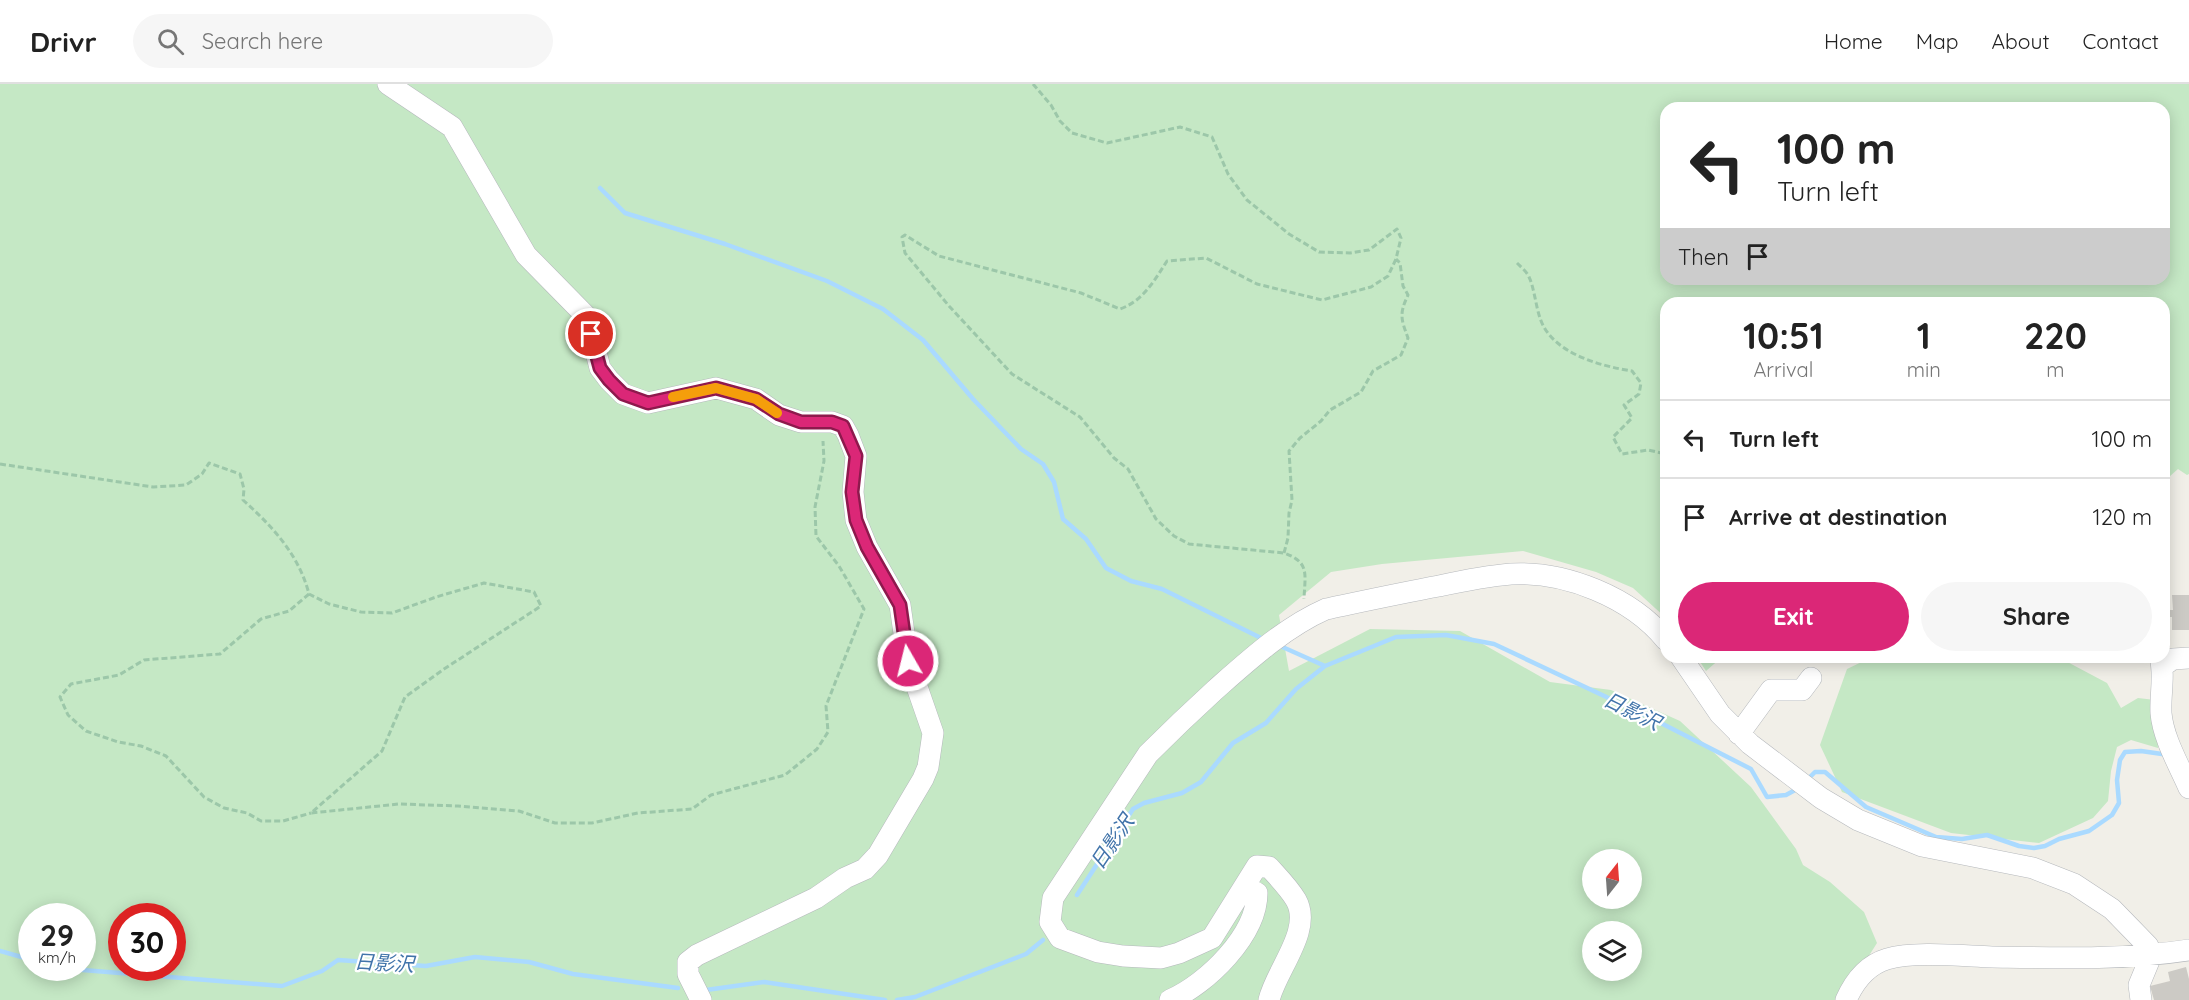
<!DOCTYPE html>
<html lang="en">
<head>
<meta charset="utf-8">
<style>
  body { margin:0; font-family:Quicksand,"Noto Sans JP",sans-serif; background:#f6f6f6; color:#222; height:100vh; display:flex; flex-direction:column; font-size:22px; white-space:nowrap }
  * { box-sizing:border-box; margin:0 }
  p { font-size:20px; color:#767676 }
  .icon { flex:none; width:33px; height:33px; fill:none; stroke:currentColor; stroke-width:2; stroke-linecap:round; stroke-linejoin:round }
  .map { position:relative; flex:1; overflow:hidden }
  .details { position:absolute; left:1660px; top:213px; width:510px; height:366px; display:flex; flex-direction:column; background:#fff; border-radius:18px; box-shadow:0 3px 15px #0003 }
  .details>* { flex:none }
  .hud { position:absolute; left:1660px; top:18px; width:510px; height:183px; border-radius:18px; box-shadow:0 3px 15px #0003; background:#fff; color:#222; overflow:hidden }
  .needle { width:39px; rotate:17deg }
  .tools { position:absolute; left:1582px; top:765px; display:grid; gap:12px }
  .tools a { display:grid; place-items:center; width:60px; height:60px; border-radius:50%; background:#fff; box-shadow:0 3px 15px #0003; font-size:30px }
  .speed { position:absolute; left:18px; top:819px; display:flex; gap:12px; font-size:30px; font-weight:700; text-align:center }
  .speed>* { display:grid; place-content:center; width:78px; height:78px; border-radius:50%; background:#fff; box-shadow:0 3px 15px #0003; line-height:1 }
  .speed small { font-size:15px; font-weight:400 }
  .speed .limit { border:9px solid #d22; background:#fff; color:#111 }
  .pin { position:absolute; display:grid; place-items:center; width:51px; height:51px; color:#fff; margin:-26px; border:3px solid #fff; border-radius:50%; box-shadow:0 2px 6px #0007 }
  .me { position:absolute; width:66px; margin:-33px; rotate:352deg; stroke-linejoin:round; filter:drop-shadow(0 0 4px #0008) }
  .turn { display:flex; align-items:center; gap:21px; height:126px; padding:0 18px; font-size:27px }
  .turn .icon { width:78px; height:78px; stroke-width:2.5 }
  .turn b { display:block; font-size:42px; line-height:51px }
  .then { display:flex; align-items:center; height:57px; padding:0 18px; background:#0003; gap:12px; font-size:22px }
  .eta { display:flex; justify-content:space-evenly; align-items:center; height:102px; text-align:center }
  .eta b { font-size:36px; font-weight:800; line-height:42px }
  .primary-button { display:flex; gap:12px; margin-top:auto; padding:12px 18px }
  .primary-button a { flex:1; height:69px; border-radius:36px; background:#db2777; color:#fff; font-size:24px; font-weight:800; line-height:69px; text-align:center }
  .primary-button a+a { background:#f6f6f6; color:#222 }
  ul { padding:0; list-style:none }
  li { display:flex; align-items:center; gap:18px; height:78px; padding:0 18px; border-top:2px solid #e0e0e0 }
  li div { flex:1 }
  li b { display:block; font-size:22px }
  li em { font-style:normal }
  header { display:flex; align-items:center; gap:36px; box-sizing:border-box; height:84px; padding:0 30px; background:#fff; border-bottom:2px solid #e0e0e0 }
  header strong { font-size:28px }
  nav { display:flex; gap:33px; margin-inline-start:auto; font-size:21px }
  .search { width:420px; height:54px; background:#f6f6f6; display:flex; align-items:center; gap:15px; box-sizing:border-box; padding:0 21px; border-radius:33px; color:#767676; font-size:22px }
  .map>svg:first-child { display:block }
  .green { fill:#c5e8c5; fill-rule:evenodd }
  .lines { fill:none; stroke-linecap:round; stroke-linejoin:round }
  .stream { stroke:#aadaff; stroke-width:4.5 }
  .building { fill:#cccac5 }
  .minor-casing { stroke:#b5b8bc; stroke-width:22 }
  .path { stroke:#9cc7a9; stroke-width:3; stroke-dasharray:6 3; stroke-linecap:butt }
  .minor { stroke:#fff; stroke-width:21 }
  .route-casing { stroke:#8e194d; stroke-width:15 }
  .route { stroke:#db2777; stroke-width:10 }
  .slow { stroke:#f59e0b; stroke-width:10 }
  .labels { text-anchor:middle; stroke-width:4.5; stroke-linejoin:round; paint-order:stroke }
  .water-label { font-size:20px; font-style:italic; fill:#4174aa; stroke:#fff }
</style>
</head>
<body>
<header>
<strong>Drivr</strong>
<div class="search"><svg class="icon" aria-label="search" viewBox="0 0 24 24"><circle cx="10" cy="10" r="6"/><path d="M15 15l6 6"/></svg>Search here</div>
<nav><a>Home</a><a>Map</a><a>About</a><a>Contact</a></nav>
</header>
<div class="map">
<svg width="2189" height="916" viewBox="0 0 2189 916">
  <rect width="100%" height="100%" fill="#f1efe8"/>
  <path class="green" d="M0 0H2189V390L2187 391 2178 385 2169 393 2170 400 2165 404 2164 219H1666V534L1633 504 1596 488 1523 467 1382 480 1331 488 1279 531 1289 587 1370 545 1460 547 1550 598 1611 606 1680 637 1751 703 1796 765 1803 781 1830 798 1864 828 1877 859 1841 916H0ZM1666 24H2164V195H1666ZM1593 776H1632V814H1593ZM32 832H82V884H32ZM122 832H172V884H122ZM1593 848H1632V886H1593Z
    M1697 573H1722L1706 587Z
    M1872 573H2058L2107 599 2121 624 2138 614 2155 616 2158 664 2131 656 2117 663 2111 687 2108 717 2093 734 2039 759 1951 749 1842 708 1820 661 1847 585Z"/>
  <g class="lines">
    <path class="stream" d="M600 104 625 129 725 160 827 197 883 225 923 256 973 315 1021 365 1043 380 1054 398 1063 435 1086 455 1106 484 1131 497 1162 505 1265 556
      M1278 561 1325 582
      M1808 695 1815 688H1825L1866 723 1936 753 1962 755 1987 751 2019 762 2034 764 2045 762 2059 755 2089 747 2112 731 2119 719 2117 696 2120 676 2125 668 2141 667 2169 671
      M1077 811 1133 725 1144 719 1182 709 1201 698 1233 659 1266 639 1296 605 1325 582 1396 553 1446 551 1494 560 1651 634 1751 685 1767 713 1786 711 1797 705
      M0 867 32 876
      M58 884 282 902 322 887 338 876 426 882 475 873 529 878 573 890 678 904
      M706 906 764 898 885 916
      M897 916 915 913 1026 870 1043 856"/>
  </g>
  <path class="building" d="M2172 511H2189V546H2172V533H2169V526H2173Z
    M2169 555 2170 563 2166 564 2164 556Z
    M2186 883 2189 895V916H2154L2150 902 2170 897 2168 888Z"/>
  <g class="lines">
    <g class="minor-casing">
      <path id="minor" d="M388 0 452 43 526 171 587 233 600 284 609 296 623 310 648 319 716 304 756 315 779 331 801 338H832L843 342 848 351 856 372 853 408 856 436 867 463 900 521 908 577 933 649 928 683 923 695 878 771 865 785 845 794 816 814 697 871 688 878V890L701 916
        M1681 573 1720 630 1750 660 1821 714 1858 736 1922 762 2033 784 2074 800 2112 825 2148 862 2151 872 2139 901 2141 916
        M2160 573C2165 591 2160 610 2161 629 2163 654 2179 681 2189 704
        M2163 582 2173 575 2189 574
        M1739 650 1771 606H1802L1811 594
        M1170 916C1207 900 1257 851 1257 809L1245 803
        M1269 916C1276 886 1313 846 1296 816 1289 804 1278 793 1269 783L1257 782 1212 854 1179 869 1161 874 1123 872 1098 868 1060 854 1050 838 1053 814 1148 670C1170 648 1192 627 1215 606 1249 576 1285 543 1326 525 1364 517 1401 509 1439 502 1462 497 1487 492 1511 490 1565 487 1631 513 1666 556
        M1846 916C1854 898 1867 881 1887 875 1915 867 1962 872 1992 873 2058 874 2124 876 2189 866"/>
    </g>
    <path class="path" d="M1033 0 1051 21 1060 37 1072 49 1107 59 1180 43 1212 53 1228 90 1247 116 1289 150 1319 168 1350 169 1369 166 1397 145 1401 154 1396 175 1388 192 1371 203 1322 216 1257 200 1206 174 1167 177C1154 197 1143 217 1120 225L1081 209 939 172 905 151 902 153 905 169 949 222 1012 290 1080 333 1114 374 1128 385 1156 435 1174 452 1189 460 1284 469C1310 478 1305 490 1304 515
      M1517 179C1521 183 1527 188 1529 193 1534 203 1536 223 1540 234 1551 269 1600 282 1632 287L1641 299 1639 310 1624 321 1632 334 1613 353 1622 370 1648 366 1666 370
      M0 380 153 403 186 401 202 390 209 379 240 390 244 405 243 416C273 443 299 471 309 510L329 520 361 528 392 529 436 513 484 499 534 508 541 522 444 585 405 613 382 667 311 729 399 720 458 722 519 727 555 739H592L638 729 692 725 711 711 785 691 817 665 828 648 826 622 864 525 839 482 816 452 815 423 824 377 823 357
      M1284 469 1288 454 1289 429 1292 416 1289 367 1300 354 1321 337 1330 326 1361 308 1373 287 1401 271 1408 254C1401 235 1399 230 1408 211L1403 202 1400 179 1396 175
      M309 510 289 527 261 535 220 570 144 576 119 591 71 600 60 613 68 631 86 647 118 658 141 662 166 672 204 713 224 724 247 729 261 737H283L311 729"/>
    <use href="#minor" class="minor"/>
  </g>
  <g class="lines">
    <g class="route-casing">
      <path id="route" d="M591 250 600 284 609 296 623 310 648 319 716 304 756 315 779 330 801 338H832L843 342 856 372 852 408 856 436 867 463 900 521 908 577"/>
    </g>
    <use href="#route" class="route"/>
    <path class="slow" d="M673 313 716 304 756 315 777 329"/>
  </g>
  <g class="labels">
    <g class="water-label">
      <text transform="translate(1632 627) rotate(26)" y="7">日影沢</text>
      <text transform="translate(1112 758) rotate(-56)" y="7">日影沢</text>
      <text transform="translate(384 879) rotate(3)" y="7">日影沢</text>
    </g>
  </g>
</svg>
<div class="tools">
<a><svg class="needle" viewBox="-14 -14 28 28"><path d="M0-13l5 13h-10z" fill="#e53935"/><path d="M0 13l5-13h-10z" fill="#767676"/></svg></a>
<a><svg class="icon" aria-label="layers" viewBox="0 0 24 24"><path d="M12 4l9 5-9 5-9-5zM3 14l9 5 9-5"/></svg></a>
</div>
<div class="speed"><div>29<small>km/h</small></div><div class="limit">30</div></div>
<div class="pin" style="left:591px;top:250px;background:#d93025"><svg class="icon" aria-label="arrive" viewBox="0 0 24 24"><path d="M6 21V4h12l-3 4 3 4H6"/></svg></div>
<svg class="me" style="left:908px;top:577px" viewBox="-20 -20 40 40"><circle r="17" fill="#db2777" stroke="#fff" stroke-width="3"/><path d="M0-11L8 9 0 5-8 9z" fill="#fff"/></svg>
<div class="hud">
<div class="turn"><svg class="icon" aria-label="left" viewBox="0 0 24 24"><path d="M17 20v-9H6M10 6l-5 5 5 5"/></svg><div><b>100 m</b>Turn left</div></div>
<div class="then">Then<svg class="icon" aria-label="arrive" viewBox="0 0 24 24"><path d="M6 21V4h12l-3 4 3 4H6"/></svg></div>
</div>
<section class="details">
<div class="eta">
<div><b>10:51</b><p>Arrival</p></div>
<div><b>1</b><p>min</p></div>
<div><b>220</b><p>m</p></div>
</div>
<ul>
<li><svg class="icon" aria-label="left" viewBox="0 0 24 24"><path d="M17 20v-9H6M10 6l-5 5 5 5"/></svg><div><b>Turn left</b></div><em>100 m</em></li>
<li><svg class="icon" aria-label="arrive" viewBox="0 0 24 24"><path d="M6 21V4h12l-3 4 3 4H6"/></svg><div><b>Arrive at destination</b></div><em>120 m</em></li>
</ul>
<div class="primary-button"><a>Exit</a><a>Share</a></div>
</section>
</div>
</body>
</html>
